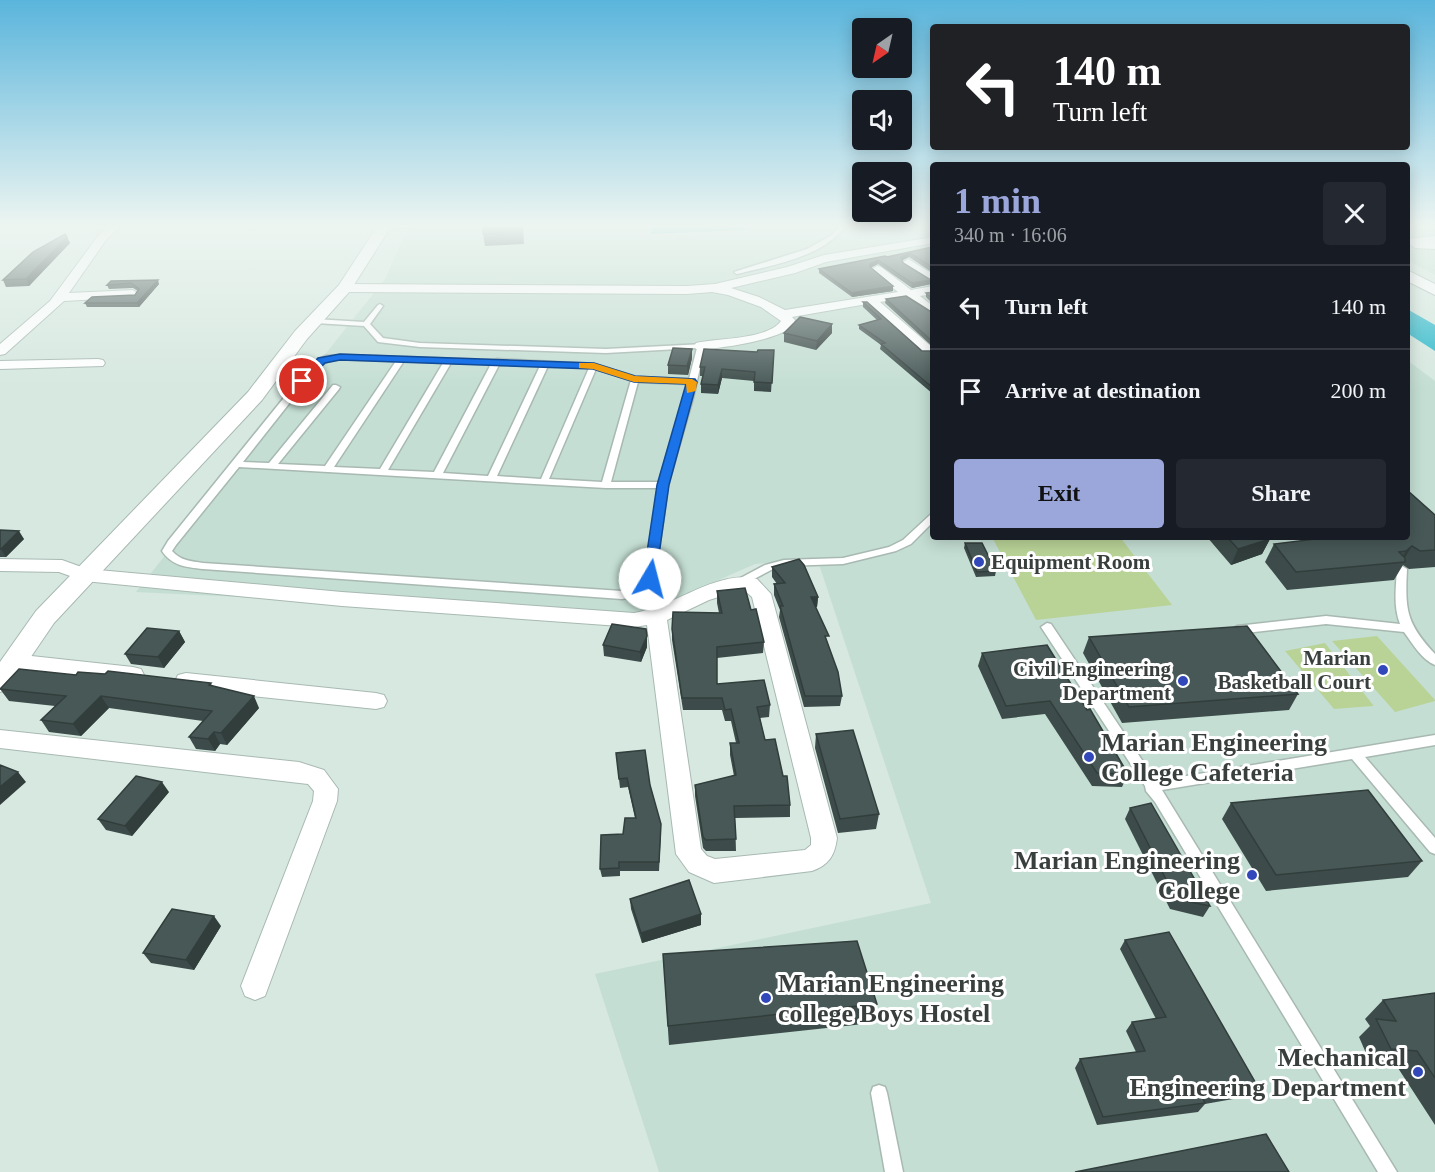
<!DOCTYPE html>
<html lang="en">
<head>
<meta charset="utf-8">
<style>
  body { margin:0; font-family:Georgia,serif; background:#242831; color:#f1f3f6; height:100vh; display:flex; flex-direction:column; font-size:22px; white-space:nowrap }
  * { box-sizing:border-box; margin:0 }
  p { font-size:20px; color:#9ea1a6 }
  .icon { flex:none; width:33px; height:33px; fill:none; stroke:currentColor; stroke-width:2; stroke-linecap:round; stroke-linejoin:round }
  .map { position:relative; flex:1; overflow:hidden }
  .panel { position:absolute; left:930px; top:162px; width:480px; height:378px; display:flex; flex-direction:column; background:#171b24; border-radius:6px; box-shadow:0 3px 15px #0003 }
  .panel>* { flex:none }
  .hud { position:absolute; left:930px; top:24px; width:480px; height:126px; border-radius:6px; box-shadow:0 3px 15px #0003; background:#202124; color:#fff; overflow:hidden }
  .needle { width:39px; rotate:214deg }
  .tools { position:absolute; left:852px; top:18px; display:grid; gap:12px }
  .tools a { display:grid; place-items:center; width:60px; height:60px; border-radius:6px; background:#171b24; box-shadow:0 3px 15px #0003; font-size:30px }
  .pin { position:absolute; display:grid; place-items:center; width:51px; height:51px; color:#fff; margin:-26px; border:3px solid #fff; border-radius:50%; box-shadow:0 2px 6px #0007 }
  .me { position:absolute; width:66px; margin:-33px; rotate:8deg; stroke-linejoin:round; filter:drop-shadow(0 0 4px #0008) }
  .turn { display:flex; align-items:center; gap:21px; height:126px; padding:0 24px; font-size:27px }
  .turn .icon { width:78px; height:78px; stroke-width:2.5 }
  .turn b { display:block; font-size:42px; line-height:51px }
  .round { display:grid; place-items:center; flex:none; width:63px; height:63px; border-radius:6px; background:#242831 }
  .overview { display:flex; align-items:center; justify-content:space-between; height:102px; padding:0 24px }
  h1 { font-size:36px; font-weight:700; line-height:45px; color:#9ba6db }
  .action { display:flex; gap:12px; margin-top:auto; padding:12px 24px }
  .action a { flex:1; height:69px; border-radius:6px; background:#9ba6db; color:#111; font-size:24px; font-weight:700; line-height:69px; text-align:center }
  .action a+a { background:#242831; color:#f1f3f6 }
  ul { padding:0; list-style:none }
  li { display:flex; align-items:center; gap:18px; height:84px; padding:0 24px; border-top:2px solid #363941 }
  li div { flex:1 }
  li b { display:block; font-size:22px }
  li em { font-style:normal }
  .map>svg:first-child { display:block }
  .built { fill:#c4ded3 }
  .green { fill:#b9d397 }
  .water { fill:#25b6c9 }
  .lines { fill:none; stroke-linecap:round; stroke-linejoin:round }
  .service-casing { stroke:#a8b9b2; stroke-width:3 }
  .minor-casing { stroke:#a8b9b2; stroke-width:2 }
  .tertiary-casing { stroke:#a8b9b2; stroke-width:2 }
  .service { fill:#fff; fill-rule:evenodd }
  .minor { fill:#fff; fill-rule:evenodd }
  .tertiary { fill:#fff; fill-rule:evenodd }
  .wall { fill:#3d4c4a }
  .shaded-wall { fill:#323e3c }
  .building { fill:#475856; stroke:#323e3c; stroke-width:1.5 }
  .route { fill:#1a73e8; stroke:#114b97; stroke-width:1.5 }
  .slow { fill:#f59e0b }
  .poi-dot { fill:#3248ba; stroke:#fff; stroke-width:2 }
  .labels { text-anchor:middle; stroke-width:6; stroke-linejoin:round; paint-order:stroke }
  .poi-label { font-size:21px; font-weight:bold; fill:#383f3c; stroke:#fff; text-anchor:end }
  .near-poi-label { font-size:26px; font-weight:bold; fill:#383f3c; stroke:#fff; text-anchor:start }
</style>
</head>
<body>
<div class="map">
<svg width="1435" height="1172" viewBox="0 0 1435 1172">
  <rect width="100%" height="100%" fill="#d6e8e0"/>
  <path class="built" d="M409 225H933V537H1407V360L1435 381V1172H659L595 974 931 903 817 558 755 564 668 602 645 616 136 592 385 279Z
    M1407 225H1435V275L1407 260Z"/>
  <path class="green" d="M992 537H1120L1172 605 1036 620Z
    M1377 636 1435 700V701L1395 712 1332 641Z
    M1325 643 1373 705V706L1334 709 1285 651Z"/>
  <path class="water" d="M651 225H743L746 230 651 234Z
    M1407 309 1435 325V351L1407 333Z"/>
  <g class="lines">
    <g class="service-casing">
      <path id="service" d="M411 225 408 227 384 229 381 227 386 225Z
        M836 225H842L844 228C820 258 772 265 737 274L734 272 807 249 832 235 838 228Z
        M380 304 383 306 370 324 383 338 420 343 606 349 704 344 705 346 693 398 668 485 655 579C647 593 637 596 622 599L203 569C186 567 172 566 162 551L168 541 312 363 325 356 340 355 494 360 497 359 594 364 636 377 689 379 697 348 606 353 420 347 378 342 364 326 315 323 311 321 315 319 364 322 378 305ZM340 359 396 361 325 466 278 464 339 389 340 387 336 385H333L269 463 243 462 318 367 330 360ZM404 361 443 363 380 469 334 467ZM451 363 491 364 434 472 388 470ZM499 365 540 366 488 476 443 473ZM548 366 589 368 541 479 497 476ZM596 369 631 380 602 482 549 479ZM638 382 688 384 659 482H611ZM239 467 606 488H658L645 579 635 588 622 591 203 563C191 561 181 561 172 551L176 545Z
        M933 514V522L911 544 896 551 843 564 784 566 773 569 741 586 737 587 732 584 733 582 765 565 784 560 843 558 889 547 903 540 930 515Z
        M1402 566 1407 569C1405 610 1406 623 1435 654V665C1422 660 1412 643 1404 632L1326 624 1237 634 1231 630 1237 626 1326 616 1400 624C1393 606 1396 587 1397 569Z
        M1047 623 1051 624 1156 781 1435 735V745L1365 757 1435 838V854L1430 852 1352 759 1162 790 1397 1172H1378L1155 802 1146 791 1145 786 1043 630 1041 627Z
        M879 1085 885 1087 887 1093 903 1172H885L871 1093 873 1087Z"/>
    </g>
    <g class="minor-casing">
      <path id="minor" d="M109 225H122L106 240 69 293 133 290 139 294 137 297 64 301 5 354 0 355V344L50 301 98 236Z
        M1435 236V249L1415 248 1407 242 1408 239Z
        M933 237V243L826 262 795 273 731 288 759 297 785 310 898 292 871 270 877 266 881 267 911 290 933 286V294L920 296 933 306V316L906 298 880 302 933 348V354H923L867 304 792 317 795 320 792 328C763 343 733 346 701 350L696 349 694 346 696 343C718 338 767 340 781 321L761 307 728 295 712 292 687 294 345 292 339 288 345 284 687 286 715 284 787 267 824 255Z
        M908 259 933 274V283L904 266 902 263Z
        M98 359 103 360 105 363 103 366 0 369V361Z
        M0 559 62 560 87 569 342 592 634 613C673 608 717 569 757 579L771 594 837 838C835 855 829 865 812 871L714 883 689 872 676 854 647 625 634 627 342 606 84 581 59 572 0 571ZM738 591H745L752 597 811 838V845L805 850 715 859 707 856 701 849 667 620 709 600Z
        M13 654 133 667 141 669 144 675 141 681 133 683 13 670 5 667 2 662 5 657Z
        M186 673 376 693 384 695 387 701 384 707 376 709 186 689 178 687 175 681 178 675Z
        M0 730 299 762 324 770 338 789 337 801 265 996 255 1000 245 996 241 986 313 801 314 791 308 784 0 748Z"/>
    </g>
    <g class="tertiary-casing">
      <path id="tertiary" d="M378 225H392L350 291 307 339 262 400 54 623 9 689 0 692V662L36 611 248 392 295 331 339 285Z
        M1407 270 1435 284V295L1407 281Z"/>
    </g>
    <use href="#service" class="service"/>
    <use href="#minor" class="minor"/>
    <use href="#tertiary" class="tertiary"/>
  </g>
  <path class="wall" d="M523 225 524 244 485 246 483 234Z
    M67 237 70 243 29 286 6 287 3 280Z
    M933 247V273L909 257 902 260 903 263 931 280V284L912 288 878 264 870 268 893 291 852 297 819 273V269L887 257Z
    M111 281 159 284 139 307H87L85 303 135 295 138 291 133 288 109 289 107 285Z
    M933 292V304L926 297V293Z
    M886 299 933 313V347L885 303Z
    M863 302 922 351 933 352V394L880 349 881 345 859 329V325L877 320 863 307Z
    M784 333H832L816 350 784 342Z
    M774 350 771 392 754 391V381L722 378 718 394 701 393V384L703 376H700V367L757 352Z
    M692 358 688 375 668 374V365Z
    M1435 515V567L1409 569 1403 565 1394 580 1287 590 1265 562 1274 544 1407 537Z
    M0 530 24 539 6 557H0Z
    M1207 537H1268L1270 539 1262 554 1231 565Z
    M965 543 996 571 995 576 976 577 964 548Z
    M772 567 818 597 817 607H816L828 644 842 696 840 706 804 707 779 617 780 610 774 595V584H777L772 577Z
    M717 591 751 610 764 642 763 653 717 658V684L770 705 769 717 760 718 765 740 790 805V817L735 818 736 851H706L703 848 695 796V785L734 776 730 755V743H736L731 721H725L722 710H683L672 640V629L719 613 717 603Z
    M179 631 185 642 164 668 131 664 125 654Z
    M1089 637 1298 694 1289 710 1122 723 1083 653Z
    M603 645 647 647 641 662 604 656Z
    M982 653 1087 710 1128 774 1122 787 1092 786 1045 714 1002 719 978 666Z
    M76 675 211 683 212 686 259 708 227 745 220 744 215 751 196 749 189 737 203 721 109 708 81 736 49 732 41 720 55 706 9 701 0 689Z
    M816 734 879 814 876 829 838 833 815 748Z
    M616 753 650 785 661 833 659 871H620V876L602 877 600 869 635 818 628 787 620 788Z
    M169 792 132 836 106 830 98 819Z
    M1231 803 1422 861 1408 877 1266 891 1222 819Z
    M1130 808 1210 906 1203 917 1170 909 1125 819Z
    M630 899 701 925 642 943 631 909Z
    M221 926 194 970 151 963 143 953Z
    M1125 940 1258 1087 1250 1096 1205 1104 1198 1112 1097 1125 1075 1068 1080 1059 1136 1052 1126 1031 1132 1022 1156 1019 1120 949Z
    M663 954 877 1004 873 1023 669 1045Z
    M1435 993V1125L1398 1068 1372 1067 1359 1037 1370 1026 1365 1019 1383 1000Z"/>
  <path class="shaded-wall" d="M67 237 70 243 29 286 26 279Z
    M910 253 909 257 901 261V257Z
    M878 260V264L870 268V264Z
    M158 280 159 284 139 307 137 303Z
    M931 280V284L912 288V283Z
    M893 286V291L852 297V293Z
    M832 324V333L816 350 817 341Z
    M692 349V358L688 375 687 366Z
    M722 369V378L718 394V385Z
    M19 531 24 539 6 557 1 549Z
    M1270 539 1262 554 1231 565 1238 549Z
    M1412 546 1402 562H1399L1406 551Z
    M811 597H818L817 607 810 608Z
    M179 631 185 642 164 668 158 657Z
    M647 636V647L641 662 640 652Z
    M101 696 109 708 81 736 73 724Z
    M254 696 259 708 227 745 221 733Z
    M214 732 220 744 215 751 208 739Z
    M18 772 26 782 0 805V787Z
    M162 782 169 792 132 836 125 826Z
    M701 914V925L642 943 641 933Z
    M214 916 221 926 194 970 186 960Z"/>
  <path class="building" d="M483 225H522V232L483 234Z
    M65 234 67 237 26 279 3 280 33 252Z
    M932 247H933V268L910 253 901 257 903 263 931 280 912 283 878 260 870 264V267L893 286 852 293 819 269 885 256 887 257Z
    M158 280 137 303H85L92 297 135 295 139 289 131 283 107 285 111 281Z
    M933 292V299L926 293Z
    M906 296 933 313V342L886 299Z
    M863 302H867L922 351H932L933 352V388L881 344 885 343 859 325 881 319Z
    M800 317 832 324 817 341 784 333Z
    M673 348 692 349 687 366 668 365Z
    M704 349 757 352 758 350H774L772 383 754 382 755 372 722 369 718 385 701 384 705 367H700Z
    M1407 490 1435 515V550L1420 551 1412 546 1406 551 1399 552 1405 558V562L1296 572 1274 544 1332 537H1407Z
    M0 530 19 531 1 549H0Z
    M1227 537H1268L1270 539 1238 549Z
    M965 543H982L996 571 977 572Z
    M799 559 804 565 818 597H811L829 636H825L838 672 842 696H805L780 606H783L774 584 785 583 772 567Z
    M745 588 751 610 756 609 764 642 717 647V684L764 680 770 705 757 707 765 740 775 739 783 776H787L790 805 734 806 736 839 706 840 703 837 695 785 736 775 730 743H739L731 709 725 710 722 698H682L672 629 673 612 722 613 717 591Z
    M612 624 646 629 647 636 640 652 603 645Z
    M1247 626 1298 694 1129 707 1089 637Z
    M147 628 179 631 158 657 125 654Z
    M1047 645 1087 710 1090 709 1128 774 1097 773 1050 701 1006 706 982 653Z
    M19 669 76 675 78 672 105 674 108 671 211 683 209 685 254 696 221 733 214 732 208 739 189 737 212 711 101 696 73 724 41 720 66 696 0 689Z
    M853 730 879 814 840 819 816 734Z
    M645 750 650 785 661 824 659 862H619V868L600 869 601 835 623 834 625 818H636L627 778 619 779 616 753Z
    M0 765 18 772 0 787Z
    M136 776 162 782 125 826 98 819Z
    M1368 790 1422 861 1276 875 1231 803Z
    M1151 803 1210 906 1176 899 1130 808Z
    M689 880 701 914 641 933 630 899Z
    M172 909 214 916 186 960 143 953Z
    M1169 932 1258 1087 1202 1097 1205 1103 1103 1117 1080 1059 1145 1051 1132 1022 1166 1017 1125 940Z
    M857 941 877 1004 668 1026 663 954Z
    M1435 993V1078L1417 1051 1391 1049 1376 1019 1396 1021 1383 1000Z
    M1266 1134 1289 1172H1075Z"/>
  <linearGradient id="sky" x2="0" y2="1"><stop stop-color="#5ab5dc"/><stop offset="0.58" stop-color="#edf5f1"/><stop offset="1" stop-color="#edf5f1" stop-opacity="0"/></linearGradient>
  <rect width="1435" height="389" fill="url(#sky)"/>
  <path class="route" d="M340 354 594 363 635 376 695 379 697 382 669 485 655 582 650 583 643 579 657 485 686 384 634 382 593 369 340 360 325 363 306 383 297 381 318 358Z"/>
  <path class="slow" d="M579 363H594L635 376 692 379 697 382 696 391 687 393 686 384 634 382 593 369 579 368Z"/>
  <g class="poi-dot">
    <circle cx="979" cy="562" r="6"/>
    <circle cx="1383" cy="670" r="6"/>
    <circle cx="1183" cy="681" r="6"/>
    <circle cx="1089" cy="757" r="6"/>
    <circle cx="1252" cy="875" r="6"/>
    <circle cx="766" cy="998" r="6"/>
    <circle cx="1418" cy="1072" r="6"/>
  </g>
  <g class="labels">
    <g class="poi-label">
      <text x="991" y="569" text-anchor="start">Equipment Room</text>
      <text x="1371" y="665">Marian<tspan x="1371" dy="24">Basketball Court</tspan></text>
      <text x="1171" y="676">Civil Engineering<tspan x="1171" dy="24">Department</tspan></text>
    </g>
    <g class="near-poi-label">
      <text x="1101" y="751">Marian Engineering<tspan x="1101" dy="30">College Cafeteria</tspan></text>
      <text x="1240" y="869" text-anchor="end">Marian Engineering<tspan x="1240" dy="30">College</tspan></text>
      <text x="778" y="992">Marian Engineering<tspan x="778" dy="30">college Boys Hostel</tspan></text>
      <text x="1406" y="1066" text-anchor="end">Mechanical<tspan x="1406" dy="30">Engineering Department</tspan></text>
    </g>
  </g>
</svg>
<div class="tools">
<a><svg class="needle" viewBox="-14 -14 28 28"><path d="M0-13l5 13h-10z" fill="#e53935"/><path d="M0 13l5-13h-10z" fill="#9ea1a6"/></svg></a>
<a><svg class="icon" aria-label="sound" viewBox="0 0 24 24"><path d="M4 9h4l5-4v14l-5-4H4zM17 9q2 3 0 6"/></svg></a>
<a><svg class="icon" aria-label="layers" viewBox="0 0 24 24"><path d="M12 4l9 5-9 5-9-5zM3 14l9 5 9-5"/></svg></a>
</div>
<div class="pin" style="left:302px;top:381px;background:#d93025"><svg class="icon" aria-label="arrive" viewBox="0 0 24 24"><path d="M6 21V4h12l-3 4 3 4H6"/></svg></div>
<svg class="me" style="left:650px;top:579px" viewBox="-20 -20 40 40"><circle r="19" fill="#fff"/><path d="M0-13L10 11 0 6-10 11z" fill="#1a73e8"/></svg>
<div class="hud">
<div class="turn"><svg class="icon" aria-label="left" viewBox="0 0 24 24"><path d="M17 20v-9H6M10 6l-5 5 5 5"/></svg><div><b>140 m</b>Turn left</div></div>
</div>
<section class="panel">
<div class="overview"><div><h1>1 min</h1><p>340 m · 16:06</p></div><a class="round"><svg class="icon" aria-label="close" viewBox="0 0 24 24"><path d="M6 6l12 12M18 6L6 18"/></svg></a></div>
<ul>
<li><svg class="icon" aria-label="left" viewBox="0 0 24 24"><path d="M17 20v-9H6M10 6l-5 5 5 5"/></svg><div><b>Turn left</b></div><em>140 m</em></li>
<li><svg class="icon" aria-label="arrive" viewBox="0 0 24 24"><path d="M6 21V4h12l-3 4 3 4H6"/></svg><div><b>Arrive at destination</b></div><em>200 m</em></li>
</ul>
<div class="action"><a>Exit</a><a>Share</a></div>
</section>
</div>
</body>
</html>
